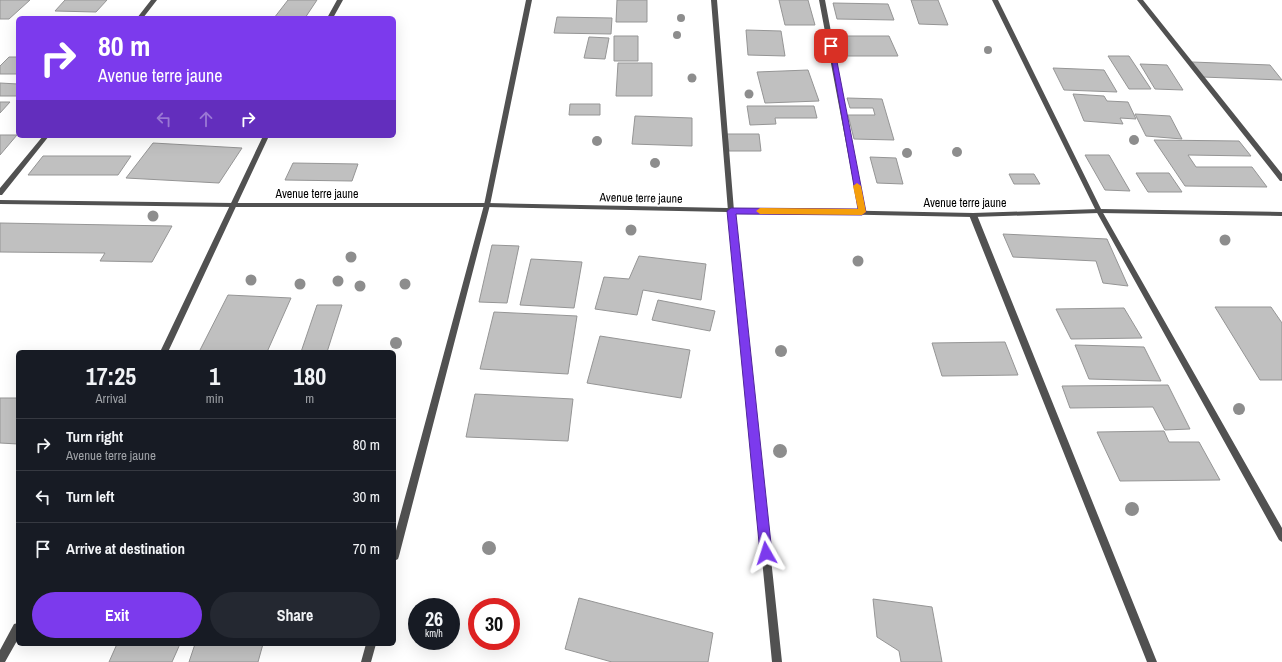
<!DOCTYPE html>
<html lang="en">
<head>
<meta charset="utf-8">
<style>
  body { margin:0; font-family:"Archivo Narrow",sans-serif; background:#242831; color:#f1f3f6; height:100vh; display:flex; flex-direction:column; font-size:15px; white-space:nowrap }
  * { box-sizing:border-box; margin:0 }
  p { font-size:13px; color:#9ea1a6 }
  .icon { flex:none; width:22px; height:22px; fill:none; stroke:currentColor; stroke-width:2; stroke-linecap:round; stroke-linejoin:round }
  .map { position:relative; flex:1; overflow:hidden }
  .sheet { position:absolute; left:16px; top:350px; width:380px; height:296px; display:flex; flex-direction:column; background:#171b24; border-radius:6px; box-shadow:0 4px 16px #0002 }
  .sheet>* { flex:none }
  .banner { position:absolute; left:16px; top:16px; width:380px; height:122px; border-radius:6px; box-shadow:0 4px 16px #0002; background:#7c3aed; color:#fff; overflow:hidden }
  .speed { position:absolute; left:408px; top:598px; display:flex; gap:8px; font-size:20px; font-weight:700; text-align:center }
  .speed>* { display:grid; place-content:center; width:52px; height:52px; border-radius:50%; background:#171b24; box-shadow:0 4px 16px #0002; line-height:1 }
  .speed small { font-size:10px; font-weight:400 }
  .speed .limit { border:6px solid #d22; background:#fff; color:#111 }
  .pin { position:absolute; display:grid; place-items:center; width:34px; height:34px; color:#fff; margin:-17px; border-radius:8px; box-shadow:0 2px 6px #0006 }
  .me { position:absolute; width:44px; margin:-22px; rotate:354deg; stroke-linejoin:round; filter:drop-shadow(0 0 3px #0008) }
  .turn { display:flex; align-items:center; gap:14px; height:84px; padding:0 16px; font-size:18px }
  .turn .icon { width:52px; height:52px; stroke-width:2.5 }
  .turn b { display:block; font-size:28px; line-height:34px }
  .lanes { display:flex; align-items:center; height:38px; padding:0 16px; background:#0003; justify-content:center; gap:20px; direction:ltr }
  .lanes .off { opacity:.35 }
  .eta { display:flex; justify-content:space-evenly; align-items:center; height:68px; text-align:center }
  .eta b { font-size:24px; font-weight:700; line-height:28px }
  .action { display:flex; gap:8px; margin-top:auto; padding:8px 16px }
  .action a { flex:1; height:46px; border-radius:24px; background:#7c3aed; color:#fff; font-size:16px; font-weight:700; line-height:46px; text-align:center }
  .action a+a { background:#242831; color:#f1f3f6 }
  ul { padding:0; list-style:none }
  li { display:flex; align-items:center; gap:12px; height:52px; padding:0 16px; border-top:1px solid #363941 }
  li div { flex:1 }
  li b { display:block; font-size:15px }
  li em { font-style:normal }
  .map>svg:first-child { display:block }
  .building { fill:#c0c0c0; stroke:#959595 }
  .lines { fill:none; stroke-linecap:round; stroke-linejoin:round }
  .minor { fill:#515151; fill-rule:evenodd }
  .tertiary { fill:#515151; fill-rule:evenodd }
  .tree { fill:#8d8d8d }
  .route { fill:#7c3aed; stroke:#51269a }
  .slow { fill:#f59e0b }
  .labels { text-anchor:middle; stroke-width:4; stroke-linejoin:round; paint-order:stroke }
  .street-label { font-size:12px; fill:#000; stroke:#fff }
</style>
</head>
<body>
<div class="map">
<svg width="1282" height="662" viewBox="0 0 1282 662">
  <rect width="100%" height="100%" fill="#fff"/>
  <path class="building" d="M0 0H30L9 19H0Z
    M65 0H107L96 12 55 11Z
    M288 0H317L305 18H274Z
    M617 0H647V22H616Z
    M779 0H808L815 25H785Z
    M911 0H938L948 25 919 24Z
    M833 3 888 4 894 20 837 19Z
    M557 17 612 18 611 34 554 33Z
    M746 30 781 31 785 56 748 55Z
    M614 36H638V61H614Z
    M835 36H889L898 56H842Z
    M589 37 609 38 605 59 584 58Z
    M1108 56H1129L1151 89H1129Z
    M9 57H18V74H0V66Z
    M1192 62 1270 65 1282 80 1202 77Z
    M618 63H652V96H616Z
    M1140 64 1167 65 1183 90 1155 89Z
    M1053 68 1104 70 1117 92 1064 90Z
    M808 70 819 101 765 103 757 72Z
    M0 83 18 84V96H0Z
    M1073 94 1104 96 1107 101 1128 102 1136 119 1120 118 1123 124 1084 121Z
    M847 98 882 99 894 140 854 139 848 115H875L873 108H850Z
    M0 102H10L0 113Z
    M570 104H600V115H569Z
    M747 106H814L817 118H775L776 124 750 125Z
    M1135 114 1170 116 1182 139 1146 136Z
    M635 116 692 118V146L632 144Z
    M727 134H759L761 151H729Z
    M0 135H17L0 155Z
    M1154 140 1239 141 1251 156 1188 155 1196 167H1252L1267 187 1185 186Z
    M153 143 242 148 219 183 126 178Z
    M1085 155H1109L1130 191 1105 190Z
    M43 156H131L118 175H28Z
    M870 157 896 158 903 184 877 183Z
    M293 163 358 164 352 181 285 180Z
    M1136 173H1169L1182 192H1148Z
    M1009 174H1034L1040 184H1014Z
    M0 223 172 226 152 262 100 261 105 253 0 252Z
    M1003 234 1107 239 1128 286 1103 283 1096 261 1013 257Z
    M492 245 519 246 507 303 479 302Z
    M639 256 706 264 701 300 643 290 637 315 595 309 604 277 629 279Z
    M531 259 582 262 574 308 520 305Z
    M228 295 291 298 267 352H199Z
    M658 300 715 311 710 331 652 320Z
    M317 305H342L327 352H301Z
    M1215 307H1271L1282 323V380H1260Z
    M1124 308 1142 338 1071 339 1056 309Z
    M494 312 577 316 568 374 480 369Z
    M600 336 690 350 681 398 587 383Z
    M1005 342 1018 375 942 376 932 343Z
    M1075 345 1144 347 1161 381 1089 379Z
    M1168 385 1190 429 1165 430 1153 407 1070 408 1062 386Z
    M475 394 573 399 568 441 466 437Z
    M0 398H18V444L0 443Z
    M1164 431 1169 442H1199L1220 480 1120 481 1097 432Z
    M579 598 713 633 708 662H612L565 649Z
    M873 599 932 607 942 662H901L899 651 877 637Z
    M117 644H180L172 662H109Z
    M195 644H263L258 662H189Z"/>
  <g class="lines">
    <path class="minor" d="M151 0H157L143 18H137Z
      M337 0H343L333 18H327Z
      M526 0H532L490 205 399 556 398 559 394 561V538L484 205Z
      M711 0H717L734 211 782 662H772L728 211Z
      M819 0H825L865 212 862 214 859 212Z
      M992 0H998L1102 211 1282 528V542L1279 540 1096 211Z
      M1137 0H1143L1282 174V181H1280Z
      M43 136H49L2 195H0V188Z
      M263 136H269L168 352H160Z
      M971 213H973L977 215 1157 662H1147L969 215Z
      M18 623V639L5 662H0V650L14 624Z
      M366 644H376L371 662H361Z"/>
    <path class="tertiary" d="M0 200 234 203H487L973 213 1099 209 1282 212V216L1099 213 973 217 487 207H234L0 204Z"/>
  </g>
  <g class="tree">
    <circle cx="681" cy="18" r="4"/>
    <circle cx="677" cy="35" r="4"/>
    <circle cx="988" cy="50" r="4"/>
    <circle cx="692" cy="78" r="4.5"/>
    <circle cx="749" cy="94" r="4.5"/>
    <circle cx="1134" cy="140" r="5"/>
    <circle cx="597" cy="141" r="5"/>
    <circle cx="957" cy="152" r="5"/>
    <circle cx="907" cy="153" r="5"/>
    <circle cx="655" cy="163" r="5"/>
    <circle cx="153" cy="216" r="5.5"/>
    <circle cx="631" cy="230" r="5.5"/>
    <circle cx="1225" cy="240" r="5.5"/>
    <circle cx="351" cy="257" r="5.5"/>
    <circle cx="858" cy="261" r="5.5"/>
    <circle cx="251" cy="280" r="5.5"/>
    <circle cx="338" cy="281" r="5.5"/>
    <circle cx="300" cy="284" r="5.5"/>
    <circle cx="405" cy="284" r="5.5"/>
    <circle cx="360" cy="286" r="5.5"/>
    <circle cx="396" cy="343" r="6"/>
    <circle cx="781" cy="351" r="6"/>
    <circle cx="1239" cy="409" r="6"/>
    <circle cx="780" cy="451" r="7"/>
    <circle cx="1132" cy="509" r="7"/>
    <circle cx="489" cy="548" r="7"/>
  </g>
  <path class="route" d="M829 44 834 46 866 212 862 215 736 214 772 553 770 557 766 559 762 557 760 553 727 211 731 208 858 209Z"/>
  <path class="slow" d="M857 183 861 186 866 212 862 215 760 214 756 211 760 208 858 209 853 186Z"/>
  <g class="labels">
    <g class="street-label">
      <text x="317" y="198">Avenue terre jaune</text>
      <text transform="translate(641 198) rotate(1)" y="4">Avenue terre jaune</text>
      <text x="965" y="207">Avenue terre jaune</text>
    </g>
  </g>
</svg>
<div class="speed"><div>26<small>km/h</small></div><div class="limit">30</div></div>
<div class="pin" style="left:831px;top:46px;background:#d93025"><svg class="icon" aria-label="arrive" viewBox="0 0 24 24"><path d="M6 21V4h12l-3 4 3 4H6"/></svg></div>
<svg class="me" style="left:766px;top:553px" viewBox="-20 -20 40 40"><path d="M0-17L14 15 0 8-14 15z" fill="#7c3aed" stroke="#fff" stroke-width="4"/></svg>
<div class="banner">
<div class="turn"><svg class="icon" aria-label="right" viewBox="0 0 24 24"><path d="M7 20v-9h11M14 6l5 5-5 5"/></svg><div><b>80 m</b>Avenue terre jaune</div></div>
<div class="lanes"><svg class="icon off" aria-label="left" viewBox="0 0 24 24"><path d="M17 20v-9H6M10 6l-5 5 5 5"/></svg><svg class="icon off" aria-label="ahead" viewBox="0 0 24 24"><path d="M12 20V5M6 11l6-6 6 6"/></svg><svg class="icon" aria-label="right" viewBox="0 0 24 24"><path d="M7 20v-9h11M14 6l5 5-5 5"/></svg></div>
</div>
<section class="sheet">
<div class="eta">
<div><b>17:25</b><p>Arrival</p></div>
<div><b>1</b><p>min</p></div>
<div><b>180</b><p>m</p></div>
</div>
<ul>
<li><svg class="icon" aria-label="right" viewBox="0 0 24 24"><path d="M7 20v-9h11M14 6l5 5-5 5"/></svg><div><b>Turn right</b><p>Avenue terre jaune</p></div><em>80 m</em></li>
<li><svg class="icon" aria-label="left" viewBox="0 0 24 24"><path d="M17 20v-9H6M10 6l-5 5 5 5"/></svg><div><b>Turn left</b></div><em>30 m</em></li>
<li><svg class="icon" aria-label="arrive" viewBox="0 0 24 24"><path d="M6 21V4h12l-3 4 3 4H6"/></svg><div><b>Arrive at destination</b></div><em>70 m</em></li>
</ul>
<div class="action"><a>Exit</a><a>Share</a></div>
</section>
</div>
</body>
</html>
